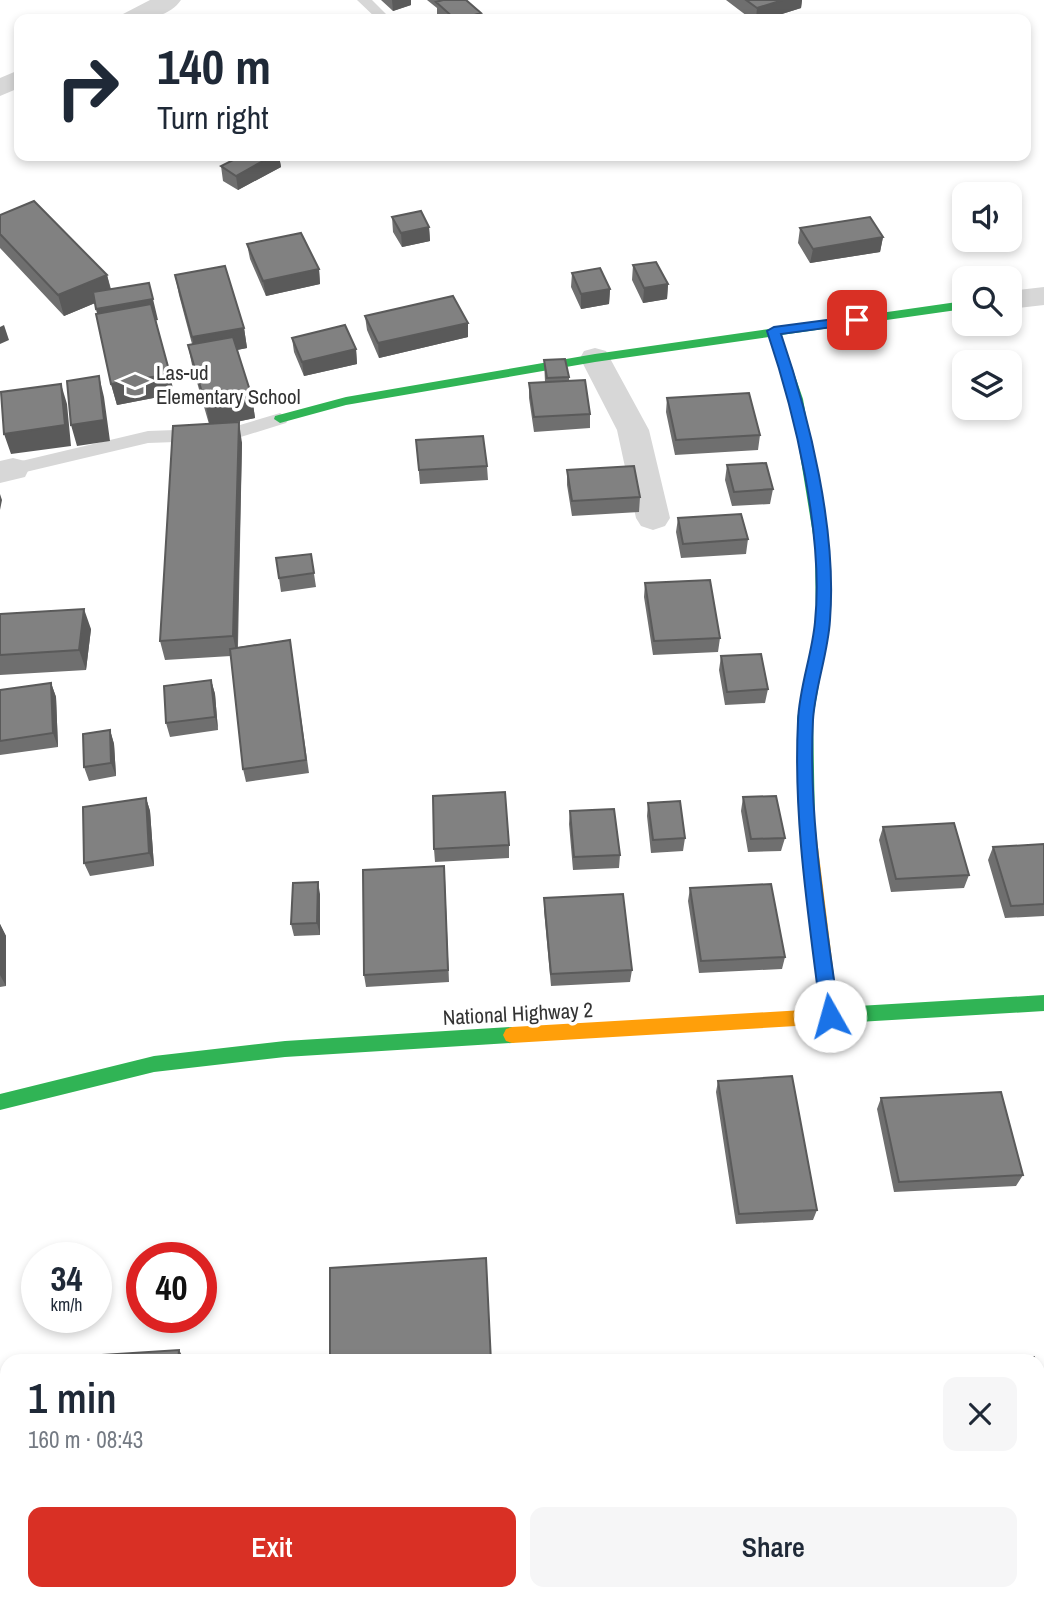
<!DOCTYPE html>
<html lang="en">
<head>
<meta charset="utf-8">
<style>
  body { margin:0; font-family:"Archivo Narrow",sans-serif; background:#f6f6f7; color:#1f2937; height:100vh; display:flex; flex-direction:column; font-size:26px; white-space:nowrap }
  * { box-sizing:border-box; margin:0 }
  p { font-size:23px; color:#747a83 }
  .icon { flex:none; width:38px; height:38px; fill:none; stroke:currentColor; stroke-width:2; stroke-linecap:round; stroke-linejoin:round }
  .map { position:relative; flex:1; overflow:hidden }
  .details { position:absolute; left:0px; top:1354px; width:1045px; height:247px; display:flex; flex-direction:column; background:#fff; border-radius:21px 21px 0 0; box-shadow:0 4px 10px #0003 }
  .details>* { flex:none }
  .hud { position:absolute; left:14px; top:14px; width:1017px; height:147px; border-radius:14px; box-shadow:0 4px 10px #0003; background:#fff; color:#1f2937; overflow:hidden }
  .fabs { position:absolute; left:952px; top:182px; display:grid; gap:14px }
  .fabs a { display:grid; place-items:center; width:70px; height:70px; border-radius:14px; background:#fff; box-shadow:0 4px 10px #0003; font-size:35px }
  .speed { position:absolute; left:21px; top:1242px; display:flex; gap:14px; font-size:35px; font-weight:700; text-align:center }
  .speed>* { display:grid; place-content:center; width:91px; height:91px; border-radius:50%; background:#fff; box-shadow:0 4px 10px #0003; line-height:1 }
  .speed small { font-size:18px; font-weight:400 }
  .speed .limit { border:10px solid #d22; background:#fff; color:#111 }
  .pin { position:absolute; display:grid; place-items:center; width:60px; height:60px; color:#fff; margin:-30px; border-radius:14px; box-shadow:0 4px 10px #0006 }
  .me { position:absolute; width:77px; margin:-38px; rotate:353deg; stroke-linejoin:round; filter:drop-shadow(0 0 5px #0008) }
  .turn { display:flex; align-items:center; gap:24px; height:147px; padding:0 28px; font-size:32px }
  .turn .icon { width:91px; height:91px; stroke-width:2.5 }
  .turn b { display:block; font-size:49px; line-height:60px }
  .round { display:grid; place-items:center; flex:none; width:74px; height:74px; border-radius:14px; background:#f6f6f7 }
  .headline { display:flex; align-items:center; justify-content:space-between; height:119px; padding:0 28px }
  h1 { font-size:42px; font-weight:600; line-height:52px }
  .action { display:flex; gap:14px; margin-top:auto; padding:14px 28px }
  .action a { flex:1; height:80px; border-radius:14px; background:#d93025; color:#fff; font-size:28px; font-weight:600; line-height:80px; text-align:center }
  .action a+a { background:#f6f6f7; color:#1f2937 }
  .map>svg:first-child { display:block }
  .lines { fill:none; stroke-linecap:round; stroke-linejoin:round }
  .lane { fill:#d7d7d7; fill-rule:evenodd }
  .street { fill:#d7d7d7; fill-rule:evenodd }
  .fast { fill:#30b455; fill-rule:evenodd }
  .slow { fill:#ff9f0a; fill-rule:evenodd }
  .wall { fill:#6f6f6f }
  .shaded-wall { fill:#5a5a5a }
  .building { fill:#818181; stroke:#5a5a5a; stroke-width:2 }
  .route { fill:#1a73e8; stroke:#114b97; stroke-width:2 }
  .labels { text-anchor:middle; stroke-width:7; stroke-linejoin:round; paint-order:stroke }
  .poi-label { font-size:21px; fill:#333; stroke:#fff; text-anchor:start }
  .street-label { font-size:21px; fill:#333; stroke:#fff }
</style>
</head>
<body>
<div class="map">
<svg width="1044" height="1600" viewBox="0 0 1044 1600">
  <rect width="100%" height="100%" fill="#fff"/>
  <g class="lines">
    <path class="lane" d="M357 0H372L391 19H377Z
      M280 413 289 419 286 423 231 440 148 443 13 475 4 469 13 463 148 431 230 428Z"/>
    <path class="street" d="M150 0H181C168 19 141 20 120 19L123 14Z
      M19 70V88L0 96V78Z
      M1044 287V305L1010 309V291Z
      M595 348 606 351 649 430 670 518 665 526 653 530 641 526 636 518 617 430 580 358 584 351Z
      M13 458 25 461 29 469 25 477 0 483V461Z"/>
    <path class="fast" d="M964 301V309L781 335 803 399 829 547 830 621 813 719 815 823 813 828H801L799 823 797 719 816 621 815 547 791 399 769 337 595 362 346 405 280 423 274 419 275 416 346 397 595 354Z
      M1044 995V1011L858 1022 852 1019 849 1014 852 1009 858 1006Z
      M512 1027 518 1029 521 1035 518 1041 512 1043 285 1057 154 1072 0 1110V1094L154 1056 285 1041Z"/>
    <path class="slow" d="M807 816 813 818 815 823 838 1008 858 1006 864 1009 867 1014 864 1019 830 1024 512 1043 506 1041 503 1035 506 1029 512 1027 820 1009 799 823 801 818Z"/>
  </g>
  <path class="wall" d="M381 0H411V5L393 11Z
    M427 0H467L481 19H440L437 16V8Z
    M726 0H802L801 8 766 19H751Z
    M241 156H279L281 167 238 190 223 181 221 166Z
    M0 215 107 275 111 289 158 320H156L174 394 117 405 111 384 95 303 64 316 0 248Z
    M392 217 429 227 430 241 402 247 393 232Z
    M800 228 883 237 880 252 810 263 798 243Z
    M247 244 319 269 320 284 266 296 250 259Z
    M633 265 668 284 667 299 643 303 632 280Z
    M572 273 610 289 609 304 581 309 571 287Z
    M175 275 244 328 247 348 237 350 252 397 255 418 232 423 242 443 238 647 290 640 309 773 246 782 243 769 231 656 165 660 160 641 209 424 192 365 188 345 192 344 179 295Z
    M365 316 468 337 379 358 367 330Z
    M292 338 356 349 357 364 304 376 294 352Z
    M544 360 569 377V381L590 414V428L534 432 529 398V383L545 382Z
    M667 398 760 435 758 450 675 455 666 412Z
    M416 440 487 466 488 480 420 484Z
    M727 465 773 489 770 504 732 506 725 480Z
    M567 470 640 497 639 512 572 516 567 485Z
    M678 518 748 539 746 554 681 558 676 532Z
    M311 554 316 587 281 592 279 578Z
    M645 583 720 638 718 652 653 655 644 597Z
    M0 614 91 629 86 670 0 675Z
    M721 656 768 689 765 703 725 705 719 670Z
    M211 680 215 694 218 730 170 737 166 723Z
    M51 683 56 697 58 747 0 755V690Z
    M110 730 114 744 116 776 89 781 84 767Z
    M743 797 785 838 781 851 748 852 741 811Z
    M146 798 150 811 154 866 90 876 84 863Z
    M648 803 685 838 683 851 651 853 647 816Z
    M570 811 620 855 619 868 573 870 569 824Z
    M883 827 969 875 964 888 891 892 879 840Z
    M1044 844V916L1005 918 988 860 993 847Z
    M509 845V858L435 862 434 849Z
    M445 879 449 982 366 987 364 975Z
    M690 888 785 957 782 969 699 973 688 901Z
    M320 894V935L294 936 291 924Z
    M544 898 632 970 630 982 551 986 544 910Z
    M0 924 6 936V986L0 987Z
    M718 1081 817 1210 813 1220 736 1224 716 1092Z
    M881 1098 1023 1175 1016 1186 894 1192 877 1109Z
    M1038 1372 1044 1397V1515H1038Z"/>
  <path class="shaded-wall" d="M392 0H411V5L393 11Z
    M783 0H802L801 8 766 19H756L757 8Z
    M481 13V19H461Z
    M272 156H279L281 167 238 190 236 176Z
    M429 227 430 241 402 247 401 233Z
    M883 237 880 252 810 263 813 249Z
    M319 269 320 284 266 296 263 281Z
    M107 275 112 296 64 316 58 295Z
    M668 284 667 299 643 303 644 288Z
    M610 289 609 304 581 309V294Z
    M153 299 158 320 102 330 96 309Z
    M468 323V337L379 358 378 343Z
    M4 325 9 340 0 344V327Z
    M244 328 247 348 196 358 192 337Z
    M356 349 357 364 304 376 302 362Z
    M170 374 174 394 117 405 111 384Z
    M99 376 104 397 110 441 77 446 71 425Z
    M61 384 67 404 71 446 11 454 4 434Z
    M252 397 255 418 210 427 206 406Z
    M239 422 242 443 237 656 233 636Z
    M0 494 2 500 0 510Z
    M84 609 91 629 86 670 79 650Z
    M211 680 215 694 218 730 215 717Z
    M51 683 56 697 58 747 53 733Z
    M110 730 114 744 116 776 111 763Z
    M146 798 150 811 154 866 149 853Z
    M318 882 320 894V935L317 923Z
    M0 924 6 936V986L0 975Z
    M179 1350 184 1359V1362H178Z"/>
  <path class="building" d="M443 0H466L481 13 461 19H455L436 2Z
    M746 0H783L757 8Z
    M241 156H272L236 176 221 166Z
    M34 201 107 275 58 295 0 234V215Z
    M421 211 429 227 401 233 392 217Z
    M870 217 883 237 813 249 800 228Z
    M301 233 319 269 263 281 247 244Z
    M656 262 668 284 644 288 633 265Z
    M225 266 244 328 192 337 175 275Z
    M600 268 610 289 581 294 572 273Z
    M149 283 153 299 96 309 93 292Z
    M453 296 468 323 378 343 365 316Z
    M151 304 170 374 111 384 96 314Z
    M345 325 356 349 302 362 292 338Z
    M233 337 252 397 206 406 188 345Z
    M565 359 569 377 547 378 544 360Z
    M99 376 104 420 71 425 67 381Z
    M585 380 590 414 534 417 529 383Z
    M61 384 65 425 4 434 1 392Z
    M749 393 760 435 676 440 667 398Z
    M239 422 233 636 160 641 173 426Z
    M483 436 487 466 419 470 416 440Z
    M766 463 773 489 734 492 727 465Z
    M634 466 640 497 572 501 567 470Z
    M741 514 748 539 683 544 678 518Z
    M311 554 314 573 279 578 276 558Z
    M710 580 720 638 654 641 645 583Z
    M84 609 79 650 0 655V614Z
    M290 640 306 760 243 769 230 649Z
    M761 654 768 689 727 692 721 656Z
    M211 680 215 717 166 723 164 686Z
    M51 683 53 733 0 741V690Z
    M110 730 111 763 84 767 83 734Z
    M505 792 509 845 434 849 433 796Z
    M776 796 785 838 751 839 743 797Z
    M146 798 149 853 84 863 83 807Z
    M680 801 685 838 653 840 648 803Z
    M614 809 620 855 574 857 570 811Z
    M954 823 969 875 896 879 883 827Z
    M1044 844V904L1011 906 993 847Z
    M444 866 448 970 364 975 363 870Z
    M318 882 317 923 291 924 293 883Z
    M771 884 785 957 701 961 690 888Z
    M623 894 632 970 551 974 544 898Z
    M792 1076 817 1210 739 1214 718 1081Z
    M1001 1092 1023 1175 899 1182 881 1098Z
    M486 1258 491 1362H330V1268Z
    M179 1350 178 1362H71V1357Z
    M1034 1357 1035 1362H957Z
    M1038 1372 1044 1397V1508L1038 1509Z
    M435 1594H523V1600H435Z"/>
  <path class="route" d="M857 316 862 317V323L781 334C810 419 837 530 830 620 828 654 815 687 813 720 808 819 826 919 839 1016L830 1024 821 1016C809 918 793 820 798 721 799 688 812 655 815 622 824 535 795 414 767 331L774 327Z"/>
  <defs>
    <g id="school-bare" transform="scale(2.1)"><path d="M0-5L7-2L0 1L-7-2ZM-4 1L0 2.5L4 1V4Q0 6-4 4Z" fill="#7a7a7a" stroke="#fff" stroke-width="2.5" paint-order="stroke"/></g>
  </defs>
  <g fill-rule="evenodd">
    <use href="#school-bare" x="135" y="385"/>
  </g>
  <g class="labels">
    <g class="poi-label">
      <text x="156" y="380">Las-ud<tspan x="156" dy="24">Elementary School</tspan></text>
    </g>
    <g class="street-label">
      <text transform="translate(518 1014) rotate(-3)" y="7">National Highway 2</text>
    </g>
  </g>
</svg>
<div class="fabs">
<a><svg class="icon" aria-label="sound" viewBox="0 0 24 24"><path d="M4 9h4l5-4v14l-5-4H4zM17 9q2 3 0 6"/></svg></a>
<a><svg class="icon" aria-label="search" viewBox="0 0 24 24"><circle cx="10" cy="10" r="6"/><path d="M15 15l6 6"/></svg></a>
<a><svg class="icon" aria-label="layers" viewBox="0 0 24 24"><path d="M12 4l9 5-9 5-9-5zM3 14l9 5 9-5"/></svg></a>
</div>
<div class="speed"><div>34<small>km/h</small></div><div class="limit">40</div></div>
<div class="pin" style="left:857px;top:320px;background:#d93025"><svg class="icon" aria-label="arrive" viewBox="0 0 24 24"><path d="M6 21V4h12l-3 4 3 4H6"/></svg></div>
<svg class="me" style="left:830px;top:1016px" viewBox="-20 -20 40 40"><circle r="19" fill="#fff"/><path d="M0-13L10 11 0 6-10 11z" fill="#1a73e8"/></svg>
<div class="hud">
<div class="turn"><svg class="icon" aria-label="right" viewBox="0 0 24 24"><path d="M7 20v-9h11M14 6l5 5-5 5"/></svg><div><b>140 m</b>Turn right</div></div>
</div>
<section class="details">
<div class="headline"><div><h1>1 min</h1><p>160 m · 08:43</p></div><a class="round"><svg class="icon" aria-label="close" viewBox="0 0 24 24"><path d="M6 6l12 12M18 6L6 18"/></svg></a></div>
<div class="action"><a>Exit</a><a>Share</a></div>
</section>
</div>
</body>
</html>
